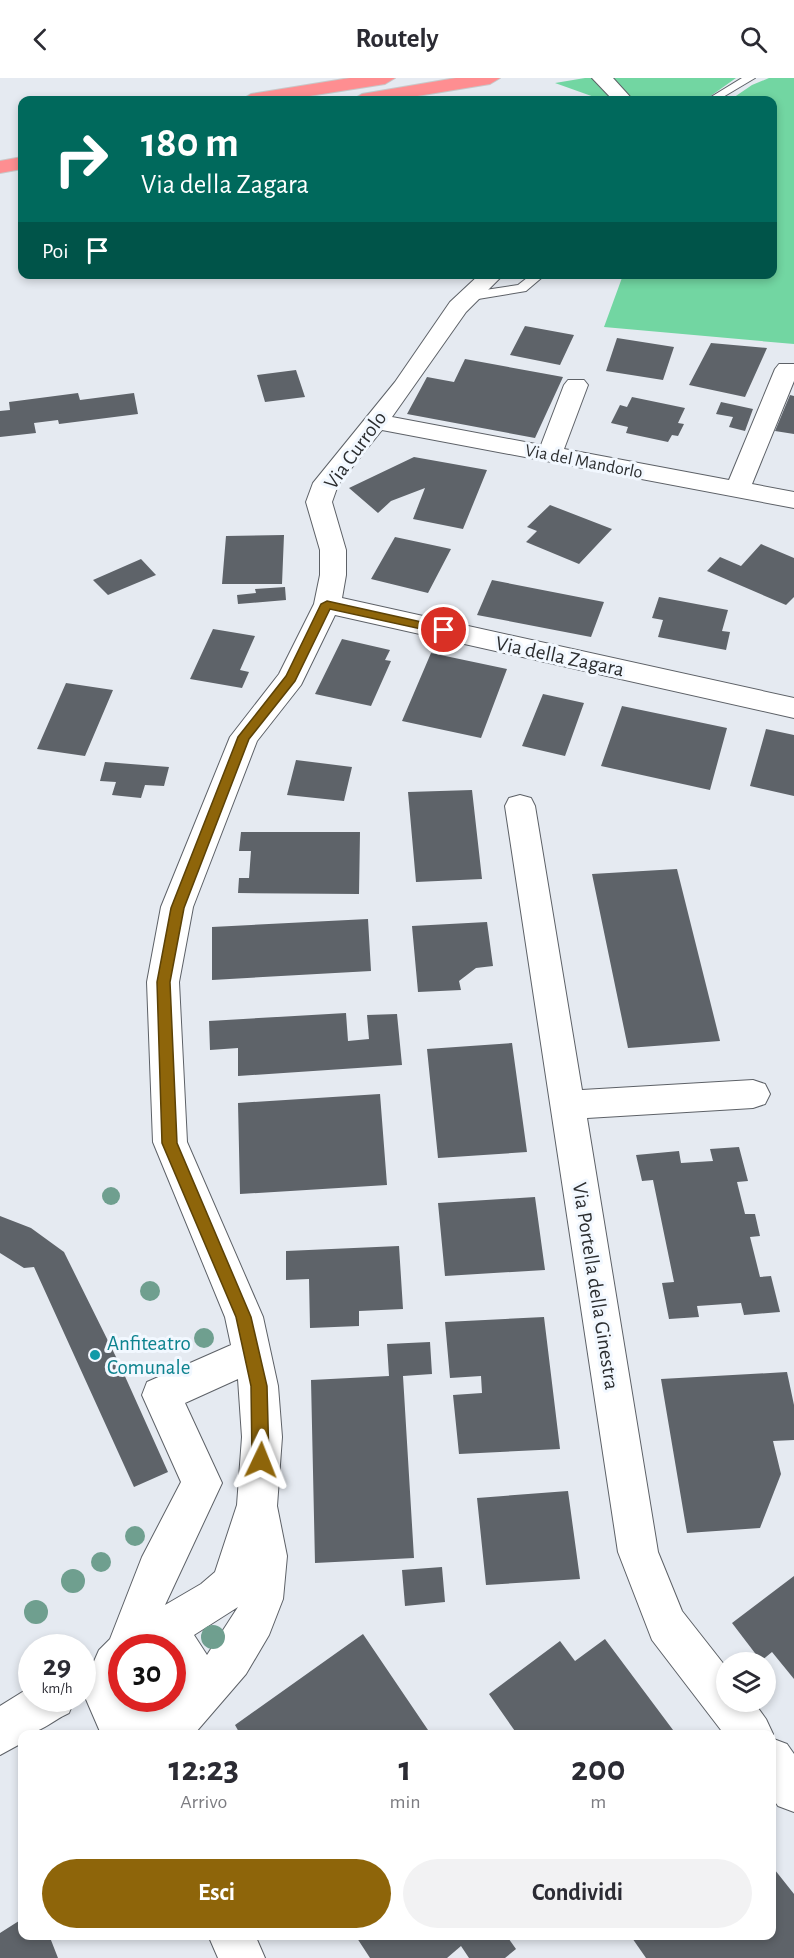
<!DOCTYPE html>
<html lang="it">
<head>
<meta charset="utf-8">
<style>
  body { margin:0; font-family:"Alegreya Sans",sans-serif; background:#f2f2f3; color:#2b2b33; height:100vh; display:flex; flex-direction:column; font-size:22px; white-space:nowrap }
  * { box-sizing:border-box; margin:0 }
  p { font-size:20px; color:#7c7c81 }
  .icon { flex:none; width:33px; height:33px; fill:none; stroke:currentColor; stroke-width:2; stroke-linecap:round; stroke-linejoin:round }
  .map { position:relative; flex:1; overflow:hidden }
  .panel { position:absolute; left:18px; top:1652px; width:758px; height:210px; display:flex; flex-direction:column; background:#fff; border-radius:12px; box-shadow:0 3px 9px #0003 }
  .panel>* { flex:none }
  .hud { position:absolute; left:18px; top:18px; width:759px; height:183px; border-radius:12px; box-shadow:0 3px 9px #0003; background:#00695c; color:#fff; overflow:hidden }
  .tools { position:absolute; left:716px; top:1574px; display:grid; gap:12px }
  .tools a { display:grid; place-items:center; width:60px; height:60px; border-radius:50%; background:#fff; box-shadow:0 3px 9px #0003; font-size:30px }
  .speed { position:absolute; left:18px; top:1556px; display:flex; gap:12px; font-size:30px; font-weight:700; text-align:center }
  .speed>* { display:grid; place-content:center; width:78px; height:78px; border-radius:50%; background:#fff; box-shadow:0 3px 9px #0003; line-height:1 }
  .speed small { font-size:15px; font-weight:400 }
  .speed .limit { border:9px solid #d22; background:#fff; color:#111 }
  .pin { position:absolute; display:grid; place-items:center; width:51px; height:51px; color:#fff; margin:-26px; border:3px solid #fff; border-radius:50%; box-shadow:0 2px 6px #0007 }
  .me { position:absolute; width:66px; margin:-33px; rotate:2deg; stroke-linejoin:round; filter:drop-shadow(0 0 4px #0008) }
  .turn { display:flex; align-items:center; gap:21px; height:126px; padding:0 24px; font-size:27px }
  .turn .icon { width:78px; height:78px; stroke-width:2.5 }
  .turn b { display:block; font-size:42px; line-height:51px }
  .then { display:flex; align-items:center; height:57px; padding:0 24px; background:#0003; gap:12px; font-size:22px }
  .eta { display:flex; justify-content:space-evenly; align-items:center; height:102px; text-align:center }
  .eta b { font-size:36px; font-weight:700; line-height:42px }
  .action { display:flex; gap:12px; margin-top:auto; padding:12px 24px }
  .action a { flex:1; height:69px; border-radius:36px; background:#8e650a; color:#fff; font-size:24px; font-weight:700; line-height:69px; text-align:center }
  .action a+a { background:#f2f2f3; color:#2b2b33 }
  header { display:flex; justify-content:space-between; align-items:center; height:78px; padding:0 24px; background:#fff; font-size:27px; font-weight:700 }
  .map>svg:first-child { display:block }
  .green { fill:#72d6a2 }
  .building { fill:#5e6369 }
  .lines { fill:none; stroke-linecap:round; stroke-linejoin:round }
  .service-casing { stroke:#5d6167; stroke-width:2 }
  .minor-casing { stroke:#5d6167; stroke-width:2 }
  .motorway-casing { stroke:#c8c8c9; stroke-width:2 }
  .service { fill:#fff; fill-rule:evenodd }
  .minor { fill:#fff; fill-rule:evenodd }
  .motorway { fill:#fe8e91; fill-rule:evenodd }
  .tree { fill:#6f9f8f }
  .route { fill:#8e650a; stroke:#5c4206; stroke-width:1.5 }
  .culture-dot { fill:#0f9aa8; stroke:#f2f8ff; stroke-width:2 }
  .labels { text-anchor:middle; stroke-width:6; stroke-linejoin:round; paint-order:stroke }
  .far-street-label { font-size:18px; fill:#2b2d2f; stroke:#f2f8ff }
  .street-label { font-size:21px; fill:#2b2d2f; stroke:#f2f8ff }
  .culture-label { font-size:21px; fill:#0d838f; stroke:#f2f8ff; text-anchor:start }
</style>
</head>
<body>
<header><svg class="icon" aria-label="back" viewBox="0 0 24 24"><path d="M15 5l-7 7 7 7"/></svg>Routely<svg class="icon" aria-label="search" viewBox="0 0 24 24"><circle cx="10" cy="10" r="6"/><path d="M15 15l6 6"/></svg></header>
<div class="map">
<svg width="794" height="1880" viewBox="0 0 794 1880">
  <rect width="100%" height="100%" fill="#e5eaf1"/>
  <path class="green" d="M585 0H736L705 22H617L597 20 555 5Z
    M769 0H794V266L604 249 623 197 772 196V22H730L752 7Z"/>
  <path class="building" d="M525 248 574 257 560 287 510 277Z
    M617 260 674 269 663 302 606 293Z
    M711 265 767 270 745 319 689 307Z
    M465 281 563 299 535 360 407 336 427 299 454 304Z
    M296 292 305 319 265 324 257 297Z
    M78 315 80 322 134 315 138 336 59 346 58 342 34 345 36 355 0 359V333L10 332 9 324Z
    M790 317 794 318V356L775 353Z
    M632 319 685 330 678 345 684 346 678 358 672 357 668 364 626 355 628 349 611 345 620 327 627 329Z
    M721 324 753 331 745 353 729 349 733 339 716 336Z
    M414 379 487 392 463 451 413 441 425 410 391 423 378 435 349 410Z
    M550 427 612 451 579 486 526 464 537 453 527 449Z
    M284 457 282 506H222L226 458Z
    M395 459 451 471 428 515 371 501Z
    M761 466 794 480V519L786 527 707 493 720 479 741 488Z
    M141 481 156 497 108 517 93 502Z
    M492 502 604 524 591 559 477 537Z
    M285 509 286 522 238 526 237 517 256 515 255 511Z
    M659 519 728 532 722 553 730 554 726 572 658 559 663 542 652 540Z
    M213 551 255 558 240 592 249 594 242 610 190 601Z
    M342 561 390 572 385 582 391 583 371 628 315 616Z
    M431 575 507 591 481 660 402 643Z
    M66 605 113 612 85 678 37 671Z
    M543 616 584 625 565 678 522 668Z
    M622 628 727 650 710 712 601 688Z
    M766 651 794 657V718L750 708Z
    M296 682 352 689 344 723 287 717Z
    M105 684 169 689 164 708 145 707 141 720 112 717 116 704 100 703Z
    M472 712 482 801 416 804 408 714Z
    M241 754H360L359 816 238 815 239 800H249L251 773H239Z
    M677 791 720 963 628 970 592 796Z
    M368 841 371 893 212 902V849Z
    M487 844 493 888 476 890 459 903 461 912 418 914 412 848Z
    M346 935 348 963 369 961 367 937 397 936 402 987 238 998V970L210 972 209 943Z
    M512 965 527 1074 438 1080 427 971Z
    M380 1016 387 1107 240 1116 238 1025Z
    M739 1069 748 1103 737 1104 745 1136H755L760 1158 750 1159 760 1199 771 1198 780 1234 744 1237 741 1225 697 1228 699 1239 669 1241 662 1205 674 1204 653 1102 642 1103 636 1077 679 1073 681 1085 713 1083 710 1071Z
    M535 1119 545 1192 445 1198 438 1125Z
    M0 1138 31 1150 64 1174 119 1285 168 1394 134 1409 34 1189 24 1190 0 1175Z
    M399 1168 403 1231 359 1233V1248L310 1250 309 1201 286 1202V1173Z
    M544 1239 560 1371 459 1376 453 1317 482 1315 481 1298 450 1300 445 1244Z
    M430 1264 432 1296 403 1298 414 1480 315 1485 311 1302 389 1298 387 1266Z
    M787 1294 794 1327V1362L773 1363 781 1396 760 1450 687 1455 661 1301Z
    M568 1413 580 1501 486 1507 477 1420Z
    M442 1489 445 1524 405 1528 402 1492Z
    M794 1498V1601L772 1574 761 1583 732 1545Z
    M363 1556 428 1652 422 1656H240L235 1647Z
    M605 1561 676 1656H517L489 1616 560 1563 575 1583Z
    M771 1787 794 1816V1880H646L630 1857H771Z
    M22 1841V1857H49L58 1880H0V1855Z
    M355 1857H506L516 1871 505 1880H469L461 1868 447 1880H370Z"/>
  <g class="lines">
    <g class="service-casing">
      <path id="service" d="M742 0H755L718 22H706Z
        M532 196H546L526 213 472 222 466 218 472 214 518 207Z"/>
    </g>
    <g class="minor-casing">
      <path id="minor" d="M592 0H613L633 22H613Z
        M480 196H504L466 234 392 339 541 367 564 307 568 302H584L588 307 564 371 729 402 775 291 779 286H794V303L752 406 794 414V430L382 352 338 407 332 424 346 472V497L342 520 794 620V640L335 537 301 607 257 663 193 829 179 904 187 1064 263 1239 278 1308 282 1359 277 1428 287 1478 283 1521 269 1557 246 1596 196 1654 101 1656 85 1619 88 1597 99 1572 110 1561 142 1479 181 1404 142 1317 147 1304 231 1267 225 1239 153 1064 147 904 161 829 230 659 279 596 314 526 320 497V472L306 424 313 405 395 304 450 224ZM238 1301 242 1359 237 1427 215 1494 201 1506 165 1527 222 1405 185 1325ZM238 1529 207 1577 194 1557ZM122 1569H172V1620H168C157 1636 138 1638 128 1620H122Z
        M520 717 531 720 535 728 582 1012 753 1002 765 1006 770 1016 765 1026 753 1030 587 1040 658 1474 682 1533 726 1589V1623H753L766 1641 773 1656 771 1660 787 1666 794 1676V1734L778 1728 771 1718V1656H724L652 1562 618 1474 505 728 509 720Z
        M32 1608V1620H75L69 1635C53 1642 40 1656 22 1656V1665L0 1677V1628Z
        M208 1857H255L265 1880H218Z"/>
    </g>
    <g class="motorway-casing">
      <path id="motorway" d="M350 0H395L385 6 284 22H241L251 16Z
        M456 0H500L490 6 393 22H352L362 16Z
        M22 79V91L0 95V83Z"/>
    </g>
    <use href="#service" class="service"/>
    <use href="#minor" class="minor"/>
    <use href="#motorway" class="motorway"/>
  </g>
  <g class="tree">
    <circle cx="111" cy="1118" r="9"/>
    <circle cx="150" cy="1213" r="10"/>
    <circle cx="204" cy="1260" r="10"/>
    <circle cx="135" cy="1458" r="10"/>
    <circle cx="101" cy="1484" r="10"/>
    <circle cx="73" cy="1503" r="12"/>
    <circle cx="36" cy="1534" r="12"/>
    <circle cx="213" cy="1559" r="12"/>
  </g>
  <path class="route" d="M327 523 444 549 449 552 444 556 330 531 295 603 249 661 184 830 170 904 177 1065 251 1239 267 1308 269 1382 266 1388 261 1390 255 1388 252 1382 251 1308 236 1239 162 1065 157 904 171 830 238 659 286 598 321 526Z"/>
  <circle class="culture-dot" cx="95" cy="1277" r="6"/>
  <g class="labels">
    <g class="far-street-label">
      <text transform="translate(584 383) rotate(11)" y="6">Via del Mandorlo</text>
    </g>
    <g class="street-label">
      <text transform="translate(355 372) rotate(-54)" y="7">Via Currolo</text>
      <text transform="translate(560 578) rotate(12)" y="7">Via della Zagara</text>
      <text transform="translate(596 1208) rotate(81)" y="7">Via Portella della Ginestra</text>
    </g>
    <g class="culture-label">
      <text x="107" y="1272">Anfiteatro<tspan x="107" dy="24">Comunale</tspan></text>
    </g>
  </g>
</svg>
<div class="tools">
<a><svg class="icon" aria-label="layers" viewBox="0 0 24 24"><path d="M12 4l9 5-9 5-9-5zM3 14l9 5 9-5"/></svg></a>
</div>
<div class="speed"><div>29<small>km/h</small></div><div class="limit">30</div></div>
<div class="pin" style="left:444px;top:552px;background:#d93025"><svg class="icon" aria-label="arrive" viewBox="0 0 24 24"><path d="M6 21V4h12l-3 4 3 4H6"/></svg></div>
<svg class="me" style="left:261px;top:1382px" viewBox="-20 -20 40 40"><path d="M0-17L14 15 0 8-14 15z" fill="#8e650a" stroke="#fff" stroke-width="4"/></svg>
<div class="hud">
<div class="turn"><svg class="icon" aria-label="right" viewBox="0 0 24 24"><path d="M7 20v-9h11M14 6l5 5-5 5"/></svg><div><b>180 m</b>Via della Zagara</div></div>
<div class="then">Poi<svg class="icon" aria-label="arrive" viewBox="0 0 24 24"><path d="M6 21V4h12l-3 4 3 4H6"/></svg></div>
</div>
<section class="panel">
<div class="eta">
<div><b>12:23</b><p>Arrivo</p></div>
<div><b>1</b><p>min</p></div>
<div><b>200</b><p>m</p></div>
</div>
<div class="action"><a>Esci</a><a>Condividi</a></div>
</section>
</div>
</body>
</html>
